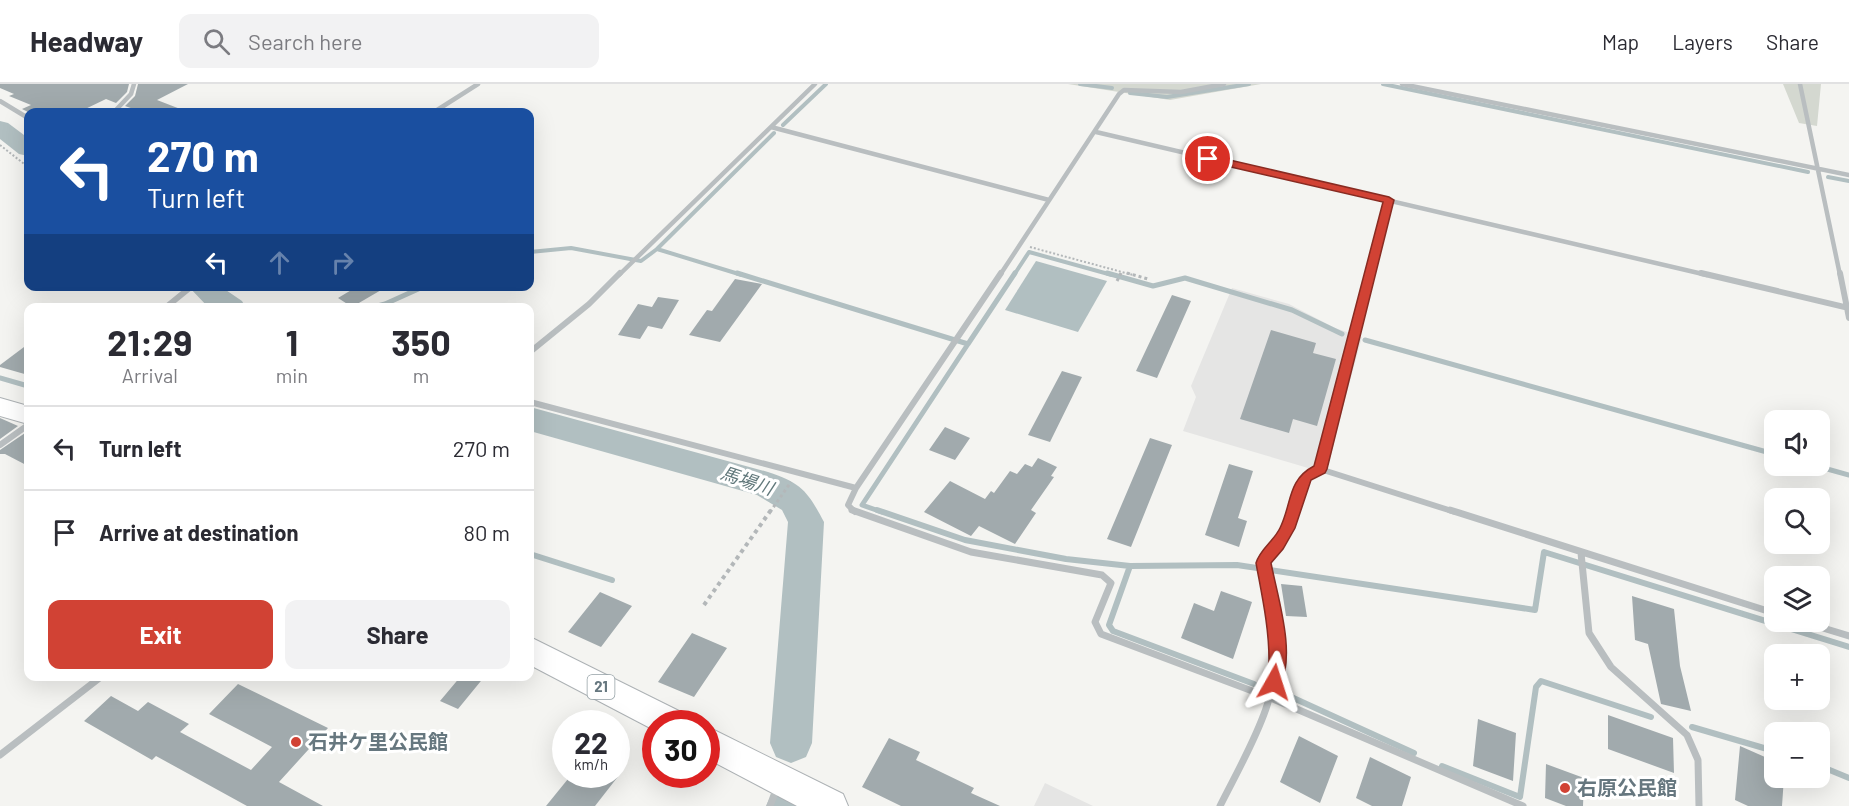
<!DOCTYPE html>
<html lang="en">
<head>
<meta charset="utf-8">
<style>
  body { margin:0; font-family:Barlow,"Noto Sans JP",sans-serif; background:#f2f2f3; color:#2b2b33; height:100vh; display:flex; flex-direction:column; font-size:22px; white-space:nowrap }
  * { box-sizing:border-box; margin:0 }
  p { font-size:20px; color:#7c7c81 }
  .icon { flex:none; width:33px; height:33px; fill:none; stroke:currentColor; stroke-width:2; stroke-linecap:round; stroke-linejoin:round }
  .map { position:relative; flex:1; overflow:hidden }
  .details { position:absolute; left:24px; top:219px; width:510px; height:378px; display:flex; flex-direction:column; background:#fff; border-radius:12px; box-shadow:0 6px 24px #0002 }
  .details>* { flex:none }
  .top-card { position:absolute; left:24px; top:24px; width:510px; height:183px; border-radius:12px; box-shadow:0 6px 24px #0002; background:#1a4fa0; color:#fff; overflow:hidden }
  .buttons { position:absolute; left:1764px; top:326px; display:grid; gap:12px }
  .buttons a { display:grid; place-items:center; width:66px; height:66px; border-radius:12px; background:#fff; box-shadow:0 6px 24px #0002; font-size:30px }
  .speed { position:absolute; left:552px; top:626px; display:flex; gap:12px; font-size:30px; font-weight:700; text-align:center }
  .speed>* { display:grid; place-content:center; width:78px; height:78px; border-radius:50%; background:#fff; box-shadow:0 6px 24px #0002; line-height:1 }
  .speed small { font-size:15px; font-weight:400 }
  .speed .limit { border:9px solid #d22; background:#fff; color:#111 }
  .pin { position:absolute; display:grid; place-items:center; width:51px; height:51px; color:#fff; margin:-26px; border:3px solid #fff; border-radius:50%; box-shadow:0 2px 6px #0007 }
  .me { position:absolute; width:66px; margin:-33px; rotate:6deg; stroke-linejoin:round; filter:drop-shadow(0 0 4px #0008) }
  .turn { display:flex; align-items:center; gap:21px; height:126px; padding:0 24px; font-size:27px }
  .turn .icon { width:78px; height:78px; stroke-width:2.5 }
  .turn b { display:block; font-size:42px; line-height:51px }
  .lanes { display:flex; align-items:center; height:57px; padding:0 24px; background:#0003; justify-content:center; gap:30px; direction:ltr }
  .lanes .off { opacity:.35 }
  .eta { display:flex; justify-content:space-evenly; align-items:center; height:102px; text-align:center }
  .eta b { font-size:36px; font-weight:700; line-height:42px }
  .button { display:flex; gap:12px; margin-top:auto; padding:12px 24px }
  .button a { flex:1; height:69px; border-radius:12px; background:#d14234; color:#fff; font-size:24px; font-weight:700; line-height:69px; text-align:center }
  .button a+a { background:#f2f2f3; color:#2b2b33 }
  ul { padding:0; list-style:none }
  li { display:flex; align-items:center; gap:18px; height:84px; padding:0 24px; border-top:2px solid #e1e1e2 }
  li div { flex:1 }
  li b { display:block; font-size:22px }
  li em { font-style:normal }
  header { display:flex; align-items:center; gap:36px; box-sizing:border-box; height:84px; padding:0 30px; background:#fff; border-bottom:2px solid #e1e1e2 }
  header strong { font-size:28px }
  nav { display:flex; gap:33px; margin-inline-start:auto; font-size:21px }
  .search { width:420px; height:54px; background:#f2f2f3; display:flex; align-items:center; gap:15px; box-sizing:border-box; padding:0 21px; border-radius:12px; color:#7c7c81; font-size:22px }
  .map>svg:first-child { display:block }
  .built { fill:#e5e5e4 }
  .green { fill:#d4d8d0 }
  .water { fill:#b1bfc1 }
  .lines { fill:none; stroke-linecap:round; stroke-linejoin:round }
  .stream-far2 { stroke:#b1bfc1; stroke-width:4 }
  .stream-far1 { stroke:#b1bfc1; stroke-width:5 }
  .stream { stroke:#b1bfc1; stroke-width:6 }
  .river { fill:#b1bfc1; fill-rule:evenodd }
  .building { fill:#a1aaad }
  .primary-casing { stroke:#adb2b5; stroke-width:2 }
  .path-far2 { stroke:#b3b7b9; stroke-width:2; stroke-dasharray:2 2; stroke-linecap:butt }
  .path-far1 { stroke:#b3b7b9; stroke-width:3; stroke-dasharray:3 3; stroke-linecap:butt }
  .path { stroke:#b3b7b9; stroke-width:4; stroke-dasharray:4 4; stroke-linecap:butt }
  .minor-far2 { stroke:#b9bec0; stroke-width:4.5 }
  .minor-far1 { stroke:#b9bec0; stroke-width:6 }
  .minor { stroke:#b9bec0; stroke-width:7 }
  .primary { fill:#fff; fill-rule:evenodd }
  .route { fill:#d14234; stroke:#882b22; stroke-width:1.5 }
  .poi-dot { fill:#d14234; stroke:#fff; stroke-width:2 }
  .labels { text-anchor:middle; stroke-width:6; stroke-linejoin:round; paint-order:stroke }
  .shield { fill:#fff; stroke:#94a0a5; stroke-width:1.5 }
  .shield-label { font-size:15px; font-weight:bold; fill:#66777f }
  .water-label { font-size:18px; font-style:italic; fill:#62797c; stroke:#fff }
  .near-poi-label { font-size:20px; font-weight:bold; fill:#66777f; stroke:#fff; text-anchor:start }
</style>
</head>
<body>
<header>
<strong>Headway</strong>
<div class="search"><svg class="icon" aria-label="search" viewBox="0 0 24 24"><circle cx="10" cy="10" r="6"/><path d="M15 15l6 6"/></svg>Search here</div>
<nav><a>Map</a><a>Layers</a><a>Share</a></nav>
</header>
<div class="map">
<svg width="1849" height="722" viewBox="0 0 1849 722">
  <rect width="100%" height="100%" fill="#f4f4f1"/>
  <path class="built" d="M1232 204 1289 220 1335 244 1362 253 1325 389 1183 347 1196 313 1191 302Z
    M1045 699 1093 722H1034Z"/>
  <path class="green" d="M1068 0H1261L1170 16Z
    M1783 0H1821L1817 42 1799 39Z"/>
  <path class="water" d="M1036 177 1107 197 1078 248 1005 226Z"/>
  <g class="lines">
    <path class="stream-far2" d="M1080 0 1112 4
      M1383 0 1808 88
      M1130 9 1167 13 1249 0
      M783 41 826 0
      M1828 93 1849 97
      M657 165 774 49
      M530 168 571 164 641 177 657 165 742 191
      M1014 191 1029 168 1112 191"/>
    <path class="stream-far1" d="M737 189 968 260 1015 189
      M1107 189 1153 202 1185 194 1292 226 1342 250
      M370 224 385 220 425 202
      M1365 256 1774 370
      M0 294 28 302
      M1813 381 1849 391
      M882 428 862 421 968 260"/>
    <path class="stream" d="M877 426 965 456 1066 475 1130 482 1237 481 1535 526 1544 468 1849 563
      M530 470 612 496
      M1130 482 1109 541 1113 547 1254 600
      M1289 612 1414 669
      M1692 643 1774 667
      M1442 682 1520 713 1536 603 1541 597 1651 633
      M1820 682 1849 694"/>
    <path class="river" d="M0 37 8 39 28 54V72L19 70 0 55Z
      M188 202H220L242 217 246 224H209Z
      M530 323 768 388C802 399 808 408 824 438L812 659 806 673 791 679 776 673 770 659 788 438 782 426 757 411 530 347Z
      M789 701 804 707 811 722H766L773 707Z"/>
  </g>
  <path class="building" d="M0 0H129L127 8 116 19 106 15 79 28H28L22 25 31 21 9 12 14 10 0 4Z
    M138 0H188L157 16 188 28H142L125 22 135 12Z
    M735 195 762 200 720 258 689 251 707 226 712 227Z
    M358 202H388L352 223 338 214Z
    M1172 211 1191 217 1157 294 1136 287Z
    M658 213 679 216 662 245 648 242 640 255 618 251 638 220 652 223Z
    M1271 246 1316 259 1313 269 1336 275 1317 342 1293 335 1289 349 1240 335Z
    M28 260V291L0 283V281Z
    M1062 287 1082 293 1050 358 1028 351Z
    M0 334 18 342 0 355Z
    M945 343 970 354 955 376 929 366Z
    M28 347V382L5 370H0V366Z
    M1150 354 1172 361 1131 463 1107 455Z
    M1038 374 1057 383 1051 392 1054 393 1031 426 1036 429 1015 460 979 442 971 452 924 428 950 397 985 415 991 407 994 409 1010 387 1017 390 1025 380 1032 383Z
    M1229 380 1253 387 1238 434 1247 437 1239 463 1205 451Z
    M1281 500 1302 502 1307 533 1286 532Z
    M1221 507 1252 518 1233 575 1181 554 1194 519 1214 527Z
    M600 508 632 522 601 563 568 548Z
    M1632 512 1674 525 1680 582 1691 627 1661 620 1648 560 1635 556Z
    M692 549 727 564 694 613 658 598Z
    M461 592H485L458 625 440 617Z
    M238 600 328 644 279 698 323 722H247L156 672 152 676 84 637 111 612 138 627 148 618 189 640 180 648 251 686 272 663 209 630Z
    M1608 631 1673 654 1674 689 1608 665Z
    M1478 635 1516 649 1513 697 1473 682Z
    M1299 652 1338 672 1320 719 1280 698Z
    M889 654 920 668 916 676 974 704 971 709 1000 722H901L862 703Z
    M1740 662 1774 677V693H1784L1782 722H1748L1735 716Z
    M1370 673 1411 693 1402 722H1372L1356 714Z
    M1546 680 1584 694 1583 722H1566L1545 714Z
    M572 690H620L595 722H546Z"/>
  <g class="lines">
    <g class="primary-casing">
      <path id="primary" d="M0 314 28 322V340L0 332Z
        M530 553 683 629 688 639H656V647L530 581Z
        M706 642 843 710 848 722H797L706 674Z"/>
    </g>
    <path class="path-far2" d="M0 61 28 83
      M1030 163 1133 191
      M1120 191 1122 188"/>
    <path class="path-far1" d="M1127 189 1148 195
      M1117 197 1121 189
      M770 428 791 398"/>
    <path class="path" d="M704 521 771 426"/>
    <path class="minor-far2" d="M1402 0 1849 91
      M1800 0 1840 191
      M0 17 28 34
      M114 28 131 10 134 0
      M434 28 478 0
      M771 43 1049 116
      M1096 48 1707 191
      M619 191 815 0
      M1000 191 1119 10 1124 6 1181 8 1224 0
      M1370 191 1389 116"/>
    <path class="minor-far1" d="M1701 189 1849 224
      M1840 189 1849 234
      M165 224 192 202
      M530 268 589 220 620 189
      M530 318 856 404
      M0 361 28 341
      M1320 385 1370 189
      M855 428 848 421 856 404 1001 189
      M1293 428 1304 396 1320 385 1455 428"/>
    <path class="minor" d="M852 426 971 468 1102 491 1111 499 1095 538 1101 550 1271 614 1523 722
      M1450 426 1774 529
      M1581 469 1589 549 1611 583 1687 651 1698 676 1699 722
      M1800 537 1849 552
      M0 671 102 592
      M770 722 777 703
      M1220 722C1247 668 1283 611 1277 547 1275 524 1266 502 1263 479L1284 450 1294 426"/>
    <use href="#primary" class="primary"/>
  </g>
  <path class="route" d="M1208 71 1389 113 1394 116 1327 385 1325 389 1311 396 1295 444 1283 465 1271 479C1278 515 1296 569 1280 603L1274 605 1268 603C1264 595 1269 585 1269 576 1269 543 1262 512 1256 479 1260 465 1274 457 1280 444 1292 420 1287 396 1314 382L1383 118 1205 77 1203 75Z"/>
  <g class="poi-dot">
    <circle cx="296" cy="658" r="6"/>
    <circle cx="1565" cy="704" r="6"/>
  </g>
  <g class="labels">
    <rect class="shield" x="587.5" y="591" width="27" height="24" rx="4.5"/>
    <g class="shield-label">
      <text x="601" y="608">21</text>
    </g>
    <g class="water-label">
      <text transform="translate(747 397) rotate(19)" y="6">馬場川</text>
    </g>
    <g class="near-poi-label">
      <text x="308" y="665">石井ケ里公民館</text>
      <text x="1577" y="711">右原公民館</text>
    </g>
  </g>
</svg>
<div class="buttons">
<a><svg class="icon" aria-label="sound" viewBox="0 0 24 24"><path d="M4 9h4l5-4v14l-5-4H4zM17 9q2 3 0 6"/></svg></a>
<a><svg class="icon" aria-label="search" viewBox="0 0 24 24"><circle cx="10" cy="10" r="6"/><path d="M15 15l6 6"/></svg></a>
<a><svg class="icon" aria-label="layers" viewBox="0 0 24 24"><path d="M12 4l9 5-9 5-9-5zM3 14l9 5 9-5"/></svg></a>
<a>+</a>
<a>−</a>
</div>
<div class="speed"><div>22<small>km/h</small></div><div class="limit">30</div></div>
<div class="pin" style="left:1208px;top:75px;background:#d93025"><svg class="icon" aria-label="arrive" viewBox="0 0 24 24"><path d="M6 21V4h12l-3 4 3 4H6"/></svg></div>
<svg class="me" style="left:1274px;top:598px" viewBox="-20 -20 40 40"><path d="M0-17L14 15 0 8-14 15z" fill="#d14234" stroke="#fff" stroke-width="4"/></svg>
<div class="top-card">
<div class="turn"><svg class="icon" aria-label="left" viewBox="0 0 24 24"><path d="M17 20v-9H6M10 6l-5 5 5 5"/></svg><div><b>270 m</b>Turn left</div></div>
<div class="lanes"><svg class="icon" aria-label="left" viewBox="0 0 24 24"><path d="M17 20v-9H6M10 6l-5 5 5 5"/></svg><svg class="icon off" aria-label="ahead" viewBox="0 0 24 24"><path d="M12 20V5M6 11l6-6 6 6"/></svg><svg class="icon off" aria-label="right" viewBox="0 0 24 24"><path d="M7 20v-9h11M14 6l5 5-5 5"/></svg></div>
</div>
<section class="details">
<div class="eta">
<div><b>21:29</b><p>Arrival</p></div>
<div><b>1</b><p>min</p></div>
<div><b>350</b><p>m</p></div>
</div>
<ul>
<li><svg class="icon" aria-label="left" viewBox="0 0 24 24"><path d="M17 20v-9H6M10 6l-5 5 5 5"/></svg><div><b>Turn left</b></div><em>270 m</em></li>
<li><svg class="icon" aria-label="arrive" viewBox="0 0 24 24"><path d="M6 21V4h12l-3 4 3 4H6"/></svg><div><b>Arrive at destination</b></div><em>80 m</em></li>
</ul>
<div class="button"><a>Exit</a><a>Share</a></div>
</section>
</div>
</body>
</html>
